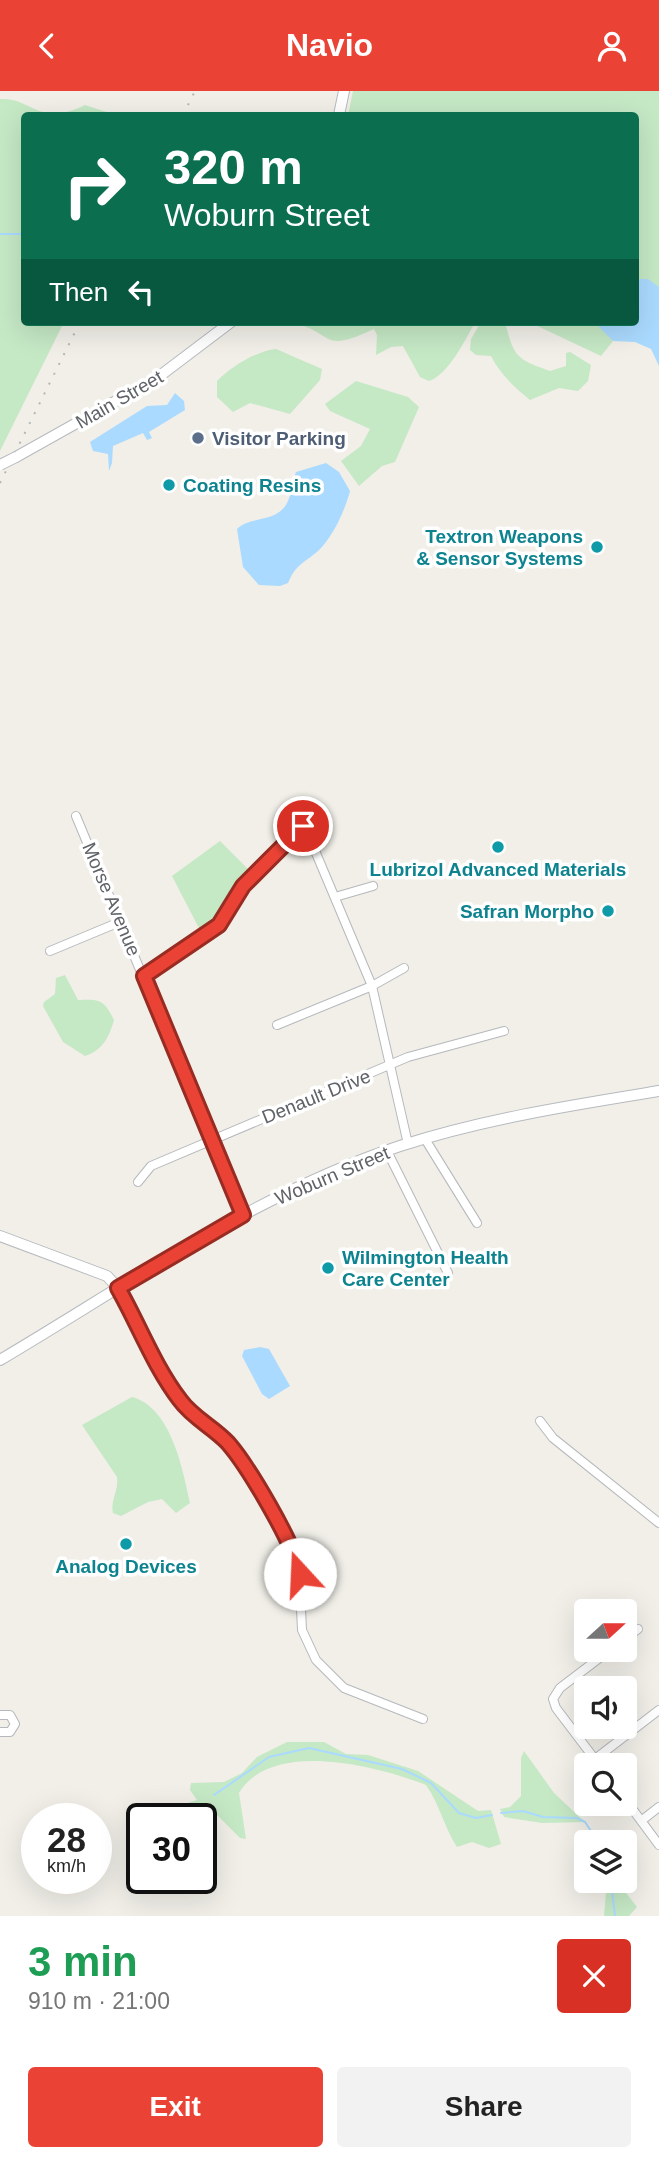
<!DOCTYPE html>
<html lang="en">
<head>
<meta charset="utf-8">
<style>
  body { margin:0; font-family:Arial,sans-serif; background:#f2f2f2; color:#222; height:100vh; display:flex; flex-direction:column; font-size:26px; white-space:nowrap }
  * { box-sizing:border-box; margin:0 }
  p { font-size:23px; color:#767676 }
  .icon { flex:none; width:38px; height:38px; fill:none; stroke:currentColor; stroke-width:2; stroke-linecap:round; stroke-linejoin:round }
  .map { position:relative; height:1825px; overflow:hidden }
  .sheet { display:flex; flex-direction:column; background:#fff; flex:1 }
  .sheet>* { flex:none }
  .guide { position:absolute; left:21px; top:21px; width:618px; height:214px; border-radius:7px; box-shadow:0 7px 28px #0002; background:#0b6e4f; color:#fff; overflow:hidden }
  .needle { width:46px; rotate:69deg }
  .fabs { position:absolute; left:574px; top:1508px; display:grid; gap:14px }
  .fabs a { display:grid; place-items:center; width:63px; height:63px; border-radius:7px; background:#fff; box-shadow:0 7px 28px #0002; font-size:35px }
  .speed { position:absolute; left:21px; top:1712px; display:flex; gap:14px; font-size:35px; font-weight:700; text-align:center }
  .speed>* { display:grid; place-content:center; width:91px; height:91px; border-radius:50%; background:#fff; box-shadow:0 7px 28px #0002; line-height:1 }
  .speed small { font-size:18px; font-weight:400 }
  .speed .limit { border:4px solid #111; border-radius:10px; background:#fff; color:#111 }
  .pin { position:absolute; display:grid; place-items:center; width:60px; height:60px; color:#fff; margin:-30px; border:4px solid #fff; border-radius:50%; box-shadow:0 2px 7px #0007 }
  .me { position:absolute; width:77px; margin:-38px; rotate:340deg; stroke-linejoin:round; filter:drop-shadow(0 0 5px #0008) }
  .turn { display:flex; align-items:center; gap:24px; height:147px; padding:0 28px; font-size:32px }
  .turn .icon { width:91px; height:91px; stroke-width:2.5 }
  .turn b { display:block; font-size:49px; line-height:60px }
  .then { display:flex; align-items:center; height:66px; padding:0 28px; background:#0003; gap:14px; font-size:26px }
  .round { display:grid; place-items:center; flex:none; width:74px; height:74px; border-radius:7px; background:#f2f2f2 }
  .headline { display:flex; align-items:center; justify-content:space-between; height:119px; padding:0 28px }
  h1 { font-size:42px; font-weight:700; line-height:52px; color:#1e9e55 }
  .action { display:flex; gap:14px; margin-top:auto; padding:14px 28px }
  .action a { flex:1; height:80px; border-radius:7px; background:#ea4335; color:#fff; font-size:28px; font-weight:700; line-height:80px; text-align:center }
  .action a+a { background:#f2f2f2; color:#222 }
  header { display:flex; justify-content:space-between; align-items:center; height:91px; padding:0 28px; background:#ea4335; color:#fff; font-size:32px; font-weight:700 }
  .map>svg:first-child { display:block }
  .green { fill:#c5e8c5 }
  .water { fill:#aadaff }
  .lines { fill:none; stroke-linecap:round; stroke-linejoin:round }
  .stream { stroke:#aadaff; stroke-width:2 }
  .street-casing { stroke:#b5b8bc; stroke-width:10 }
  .secondary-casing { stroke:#b6babf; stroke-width:12 }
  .street { stroke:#fff; stroke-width:8 }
  .secondary { stroke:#fff; stroke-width:10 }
  .rail { stroke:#b6b7b8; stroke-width:2; stroke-dasharray:2 9; stroke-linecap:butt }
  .secondary-bridge-casing { stroke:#b6babf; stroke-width:12; stroke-linecap:butt }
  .secondary-bridge { stroke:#fff; stroke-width:10 }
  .route-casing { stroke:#982c22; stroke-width:18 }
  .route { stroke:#ea4335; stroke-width:12 }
  .service-dot { fill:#5c6f8a; stroke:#fff; stroke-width:2.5 }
  .culture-dot { fill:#0f9aa8; stroke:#fff; stroke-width:2.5 }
  .labels { text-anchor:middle; stroke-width:7; stroke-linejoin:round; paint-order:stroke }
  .street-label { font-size:19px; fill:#5f6368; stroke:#fff }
  .service-label { font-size:19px; font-weight:bold; fill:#4e5e75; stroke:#fff; text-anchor:start }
  .culture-label { font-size:19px; font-weight:bold; fill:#0d838f; stroke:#fff; text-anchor:start }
</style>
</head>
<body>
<header><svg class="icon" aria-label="back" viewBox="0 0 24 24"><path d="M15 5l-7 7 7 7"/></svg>Navio<svg class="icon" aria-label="person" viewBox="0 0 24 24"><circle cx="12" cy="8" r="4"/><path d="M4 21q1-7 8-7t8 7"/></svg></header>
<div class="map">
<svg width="659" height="1825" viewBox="0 0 659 1825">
  <rect width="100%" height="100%" fill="#f1efe8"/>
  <path class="green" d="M353 0H659V244L635 229V24H348Z
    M0 8C16 7 23 13 37 19 53 26 71 21 85 14L116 24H24V231H64L0 360Z
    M292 231H475C466 248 448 284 429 290L420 286 403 255 391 256 376 264 377 244 374 238C320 263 337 243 292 231Z
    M481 231H505C514 266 516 268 550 280L566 275V262L570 261 591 274 588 290 578 300 559 297 530 309C514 296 501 284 491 265L476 264 470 259 471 248Z
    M529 231H598L613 250 601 265Z
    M276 258 322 278 320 289 290 323 250 312 233 321 217 306V290C231 276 256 260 276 258Z
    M356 290 408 306 419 316 395 371 382 375 359 395 341 370 361 355 370 338 330 320 325 313Z
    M220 750 251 781 225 823 202 843 172 785Z
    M65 884 78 909C99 908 104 908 114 929 109 946 103 959 85 965L63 951 43 915 44 911 55 903 56 887Z
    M132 1306C171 1316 183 1379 190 1412L176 1422 162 1408 148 1411 121 1425 113 1422C110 1410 119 1399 117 1386L82 1334Z
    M287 1651H324L346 1663 368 1664 418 1680 478 1720 491 1719 501 1753 489 1757 472 1751 457 1756C444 1736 440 1714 426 1694 380 1676 272 1647 239 1702L246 1748 240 1747 217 1724 208 1727 201 1738V1727H182L184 1713 197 1709 190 1699 191 1692 224 1691 242 1682 257 1666Z
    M524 1660 554 1702 585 1731 542 1732 504 1726 500 1718 510 1716 521 1705V1667Z
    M607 1790H617L637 1816 629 1825H604Z"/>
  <path class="water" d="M640 188H648L659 196V275L651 258 635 251 613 250 598 235V231H635V192Z
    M175 302 184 310 185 319 149 341 152 347 147 349 143 342 113 355 112 372 109 380 108 363 93 360 90 351 147 315 167 314Z
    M326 372 339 381 350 400C345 419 333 446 318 460 303 473 296 473 288 492L280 495 259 494 243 476 237 438C250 425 274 432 286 414 292 404 292 391 296 381Z
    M260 1256 269 1258 290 1295 269 1308 262 1303 242 1265 244 1259Z"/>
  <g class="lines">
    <path class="stream" d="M0 143H24
      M214 1704 269 1666 309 1657 402 1678 431 1692 459 1722 476 1727 492 1724
      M501 1722 523 1720 543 1726 577 1727 585 1731 599 1752
      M611 1790 615 1825"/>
    <g class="street-casing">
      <path id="street" d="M76 725 242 1124
        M335 806 373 795
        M50 860 122 830
        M144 885 222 831 243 795 298 738 305 736 372 895 408 1053
        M277 934 372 895 404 877
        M425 1048 477 1132
        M387 1060 448 1182
        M138 1091 151 1075 408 966 504 940
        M118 1197 174 1301 191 1322 234 1361 288 1450 299 1477 302 1539 316 1569 344 1597 423 1628
        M540 1330 553 1347 659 1432
        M625 1548 638 1538
        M0 1624H10L15 1633 10 1641H0
        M595 1668 659 1619
        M600 1675 556 1617 553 1608 560 1597 610 1559
        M625 1708 659 1754
        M641 1730 659 1716"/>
    </g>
    <g class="secondary-casing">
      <path id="secondary" d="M339 24 344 0
        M16 366 157 287 231 231
        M0 1145 107 1185 118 1197
        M0 1269C130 1192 255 1103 400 1055 483 1028 573 1014 659 1000"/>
    </g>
    <use href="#street" class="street"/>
    <use href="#secondary" class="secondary"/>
    <path class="rail" d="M183 24 195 0
      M0 392 80 231"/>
    <g class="secondary-bridge-casing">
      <path id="secondary-bridge" d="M0 374 16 366"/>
    </g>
    <use href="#secondary-bridge" class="secondary-bridge"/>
  </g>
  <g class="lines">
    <g class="route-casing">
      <path id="route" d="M300 1483C295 1454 248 1375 228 1352 213 1336 193 1327 180 1309 154 1275 139 1234 118 1197L243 1124 144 885 219 834 243 795 303 735"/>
    </g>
    <use href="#route" class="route"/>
  </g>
  <circle class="service-dot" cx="198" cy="347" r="7"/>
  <g class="culture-dot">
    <circle cx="169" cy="394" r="7"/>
    <circle cx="597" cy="456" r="7"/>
    <circle cx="498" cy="756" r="7"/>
    <circle cx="608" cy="820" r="7"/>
    <circle cx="328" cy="1177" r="7"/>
    <circle cx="126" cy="1453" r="7"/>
  </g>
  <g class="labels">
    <g class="street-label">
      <text transform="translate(119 308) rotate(-30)" y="7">Main Street</text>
      <text transform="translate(112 808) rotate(67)" y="7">Morse Avenue</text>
      <text transform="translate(316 1005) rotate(-22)" y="7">Denault Drive</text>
      <text transform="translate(332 1084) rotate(-23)" y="7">Woburn Street</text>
    </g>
    <g class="service-label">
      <text x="212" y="354">Visitor Parking</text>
    </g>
    <g class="culture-label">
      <text x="183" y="401">Coating Resins</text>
      <text x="583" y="452" text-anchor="end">Textron Weapons<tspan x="583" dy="22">&amp; Sensor Systems</tspan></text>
      <text x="498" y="785" text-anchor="middle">Lubrizol Advanced Materials</text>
      <text x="594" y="827" text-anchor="end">Safran Morpho</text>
      <text x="342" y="1173">Wilmington Health<tspan x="342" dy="22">Care Center</tspan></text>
      <text x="126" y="1482" text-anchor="middle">Analog Devices</text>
    </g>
  </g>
</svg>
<div class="fabs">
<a><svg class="needle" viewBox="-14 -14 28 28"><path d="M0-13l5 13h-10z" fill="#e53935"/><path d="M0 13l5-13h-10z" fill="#767676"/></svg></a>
<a><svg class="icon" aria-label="sound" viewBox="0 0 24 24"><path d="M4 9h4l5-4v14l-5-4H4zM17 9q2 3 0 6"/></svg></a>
<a><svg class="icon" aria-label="search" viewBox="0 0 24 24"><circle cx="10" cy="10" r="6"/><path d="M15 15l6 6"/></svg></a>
<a><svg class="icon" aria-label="layers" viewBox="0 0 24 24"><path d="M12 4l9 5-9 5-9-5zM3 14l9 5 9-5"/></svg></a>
</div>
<div class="speed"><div>28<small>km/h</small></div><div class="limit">30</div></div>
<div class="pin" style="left:303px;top:735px;background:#d93025"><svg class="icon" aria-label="arrive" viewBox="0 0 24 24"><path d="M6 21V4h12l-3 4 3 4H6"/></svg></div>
<svg class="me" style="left:300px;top:1483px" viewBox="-20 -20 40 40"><circle r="19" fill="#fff"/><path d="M0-13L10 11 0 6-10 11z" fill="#ea4335"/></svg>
<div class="guide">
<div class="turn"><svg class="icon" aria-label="right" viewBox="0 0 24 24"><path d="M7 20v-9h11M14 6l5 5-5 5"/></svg><div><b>320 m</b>Woburn Street</div></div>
<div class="then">Then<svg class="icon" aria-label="left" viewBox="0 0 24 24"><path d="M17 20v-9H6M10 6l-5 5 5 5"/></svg></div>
</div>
</div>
<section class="sheet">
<div class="headline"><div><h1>3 min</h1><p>910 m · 21:00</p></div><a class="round" style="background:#d93025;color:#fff"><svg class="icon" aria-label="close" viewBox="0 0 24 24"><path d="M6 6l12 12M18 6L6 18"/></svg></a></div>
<div class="action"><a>Exit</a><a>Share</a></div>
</section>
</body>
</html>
